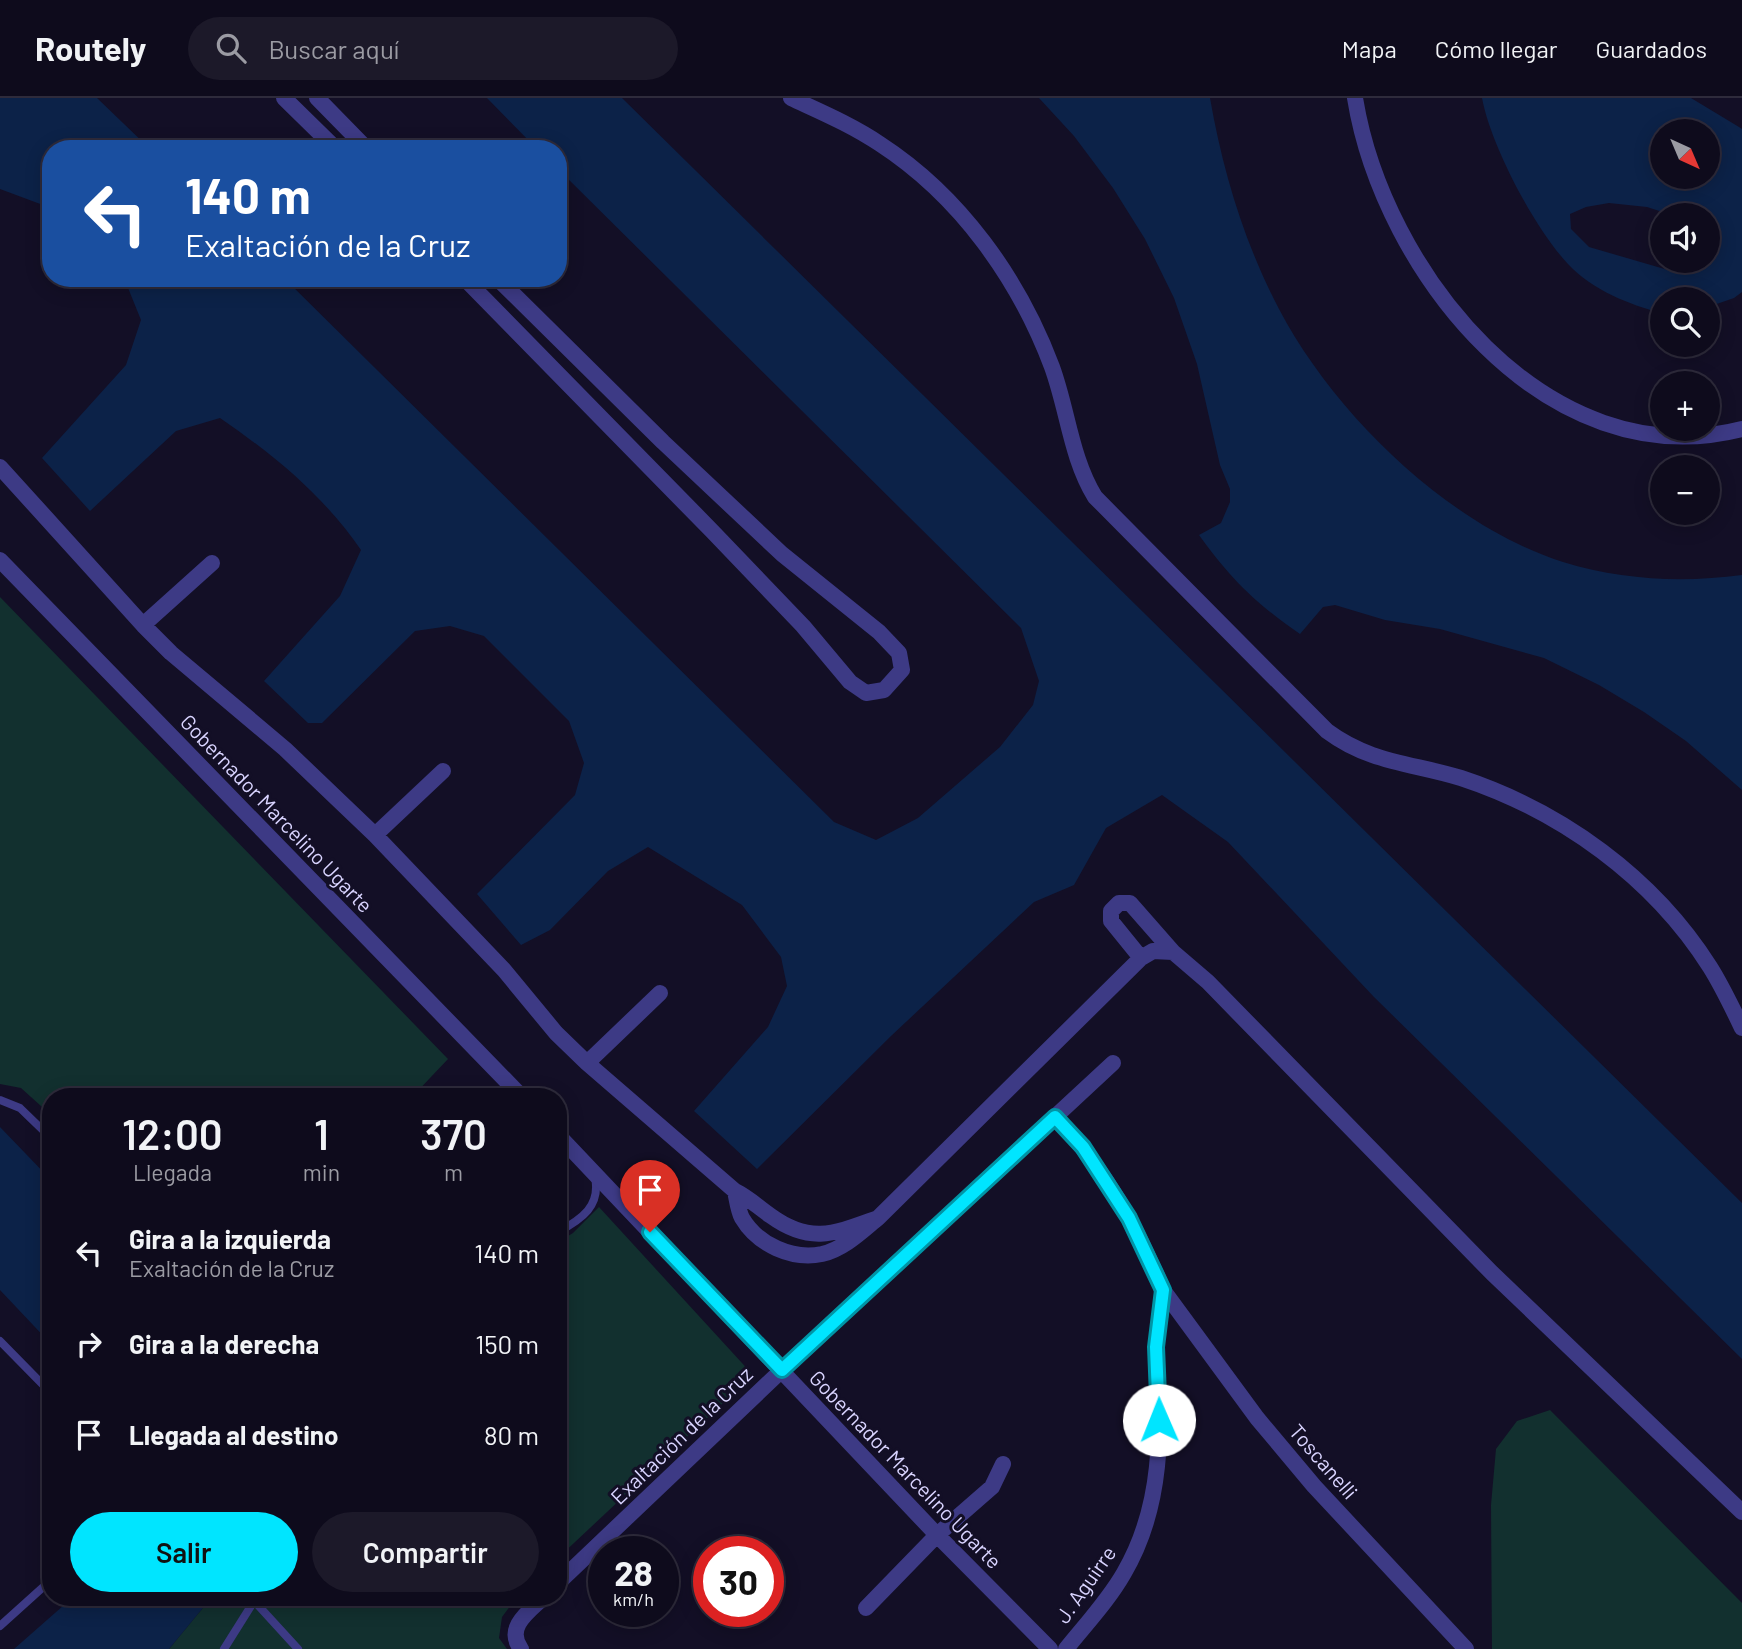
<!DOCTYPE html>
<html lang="es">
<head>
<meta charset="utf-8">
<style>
  body { margin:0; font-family:Barlow,sans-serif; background:#1c1929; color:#f1f3f6; height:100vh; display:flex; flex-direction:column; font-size:26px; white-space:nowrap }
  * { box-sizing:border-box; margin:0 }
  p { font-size:23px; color:#9b9ba3 }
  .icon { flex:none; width:38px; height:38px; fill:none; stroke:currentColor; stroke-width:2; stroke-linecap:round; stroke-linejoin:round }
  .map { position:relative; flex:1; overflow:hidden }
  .side { position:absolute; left:42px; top:990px; width:525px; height:518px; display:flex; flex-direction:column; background:#0e0b1c; border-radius:28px; box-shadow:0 4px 18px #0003,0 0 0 2px #2e2b3b }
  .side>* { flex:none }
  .banner { position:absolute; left:42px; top:42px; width:525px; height:147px; border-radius:28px; box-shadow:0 4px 18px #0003,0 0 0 2px #2e2b3b; background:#1a4fa0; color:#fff; overflow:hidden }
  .needle { width:46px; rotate:136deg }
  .controls { position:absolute; left:1650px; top:21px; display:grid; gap:14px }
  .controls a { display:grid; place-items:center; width:70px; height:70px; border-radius:50%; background:#0e0b1c; box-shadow:0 4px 18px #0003,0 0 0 2px #2e2b3b; font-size:35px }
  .speed { position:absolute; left:588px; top:1438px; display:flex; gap:14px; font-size:35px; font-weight:700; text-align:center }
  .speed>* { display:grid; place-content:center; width:91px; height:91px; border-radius:50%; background:#0e0b1c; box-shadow:0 4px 18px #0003,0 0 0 2px #2e2b3b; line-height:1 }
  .speed small { font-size:18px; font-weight:400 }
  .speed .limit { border:10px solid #d22; background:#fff; color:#111 }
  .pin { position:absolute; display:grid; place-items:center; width:60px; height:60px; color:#fff; margin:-72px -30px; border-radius:50% 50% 50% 0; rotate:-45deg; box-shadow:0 0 7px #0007 }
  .pin .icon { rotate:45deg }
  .me { position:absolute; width:77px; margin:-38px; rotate:359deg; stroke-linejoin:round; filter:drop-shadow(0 0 5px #0008) }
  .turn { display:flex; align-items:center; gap:24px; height:147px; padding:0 28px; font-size:32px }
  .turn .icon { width:91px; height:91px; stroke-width:2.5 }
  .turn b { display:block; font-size:49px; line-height:60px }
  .eta { display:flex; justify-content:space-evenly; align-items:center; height:119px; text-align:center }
  .eta b { font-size:42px; font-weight:600; line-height:49px }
  .action { display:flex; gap:14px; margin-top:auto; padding:14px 28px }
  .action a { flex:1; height:80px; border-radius:42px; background:#00e5ff; color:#111; font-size:28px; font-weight:600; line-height:80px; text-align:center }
  .action a+a { background:#1c1929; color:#f1f3f6 }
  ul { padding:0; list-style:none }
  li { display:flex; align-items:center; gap:21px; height:91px; padding:0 28px }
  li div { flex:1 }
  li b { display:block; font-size:26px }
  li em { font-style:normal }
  header { display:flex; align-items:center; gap:42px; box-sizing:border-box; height:98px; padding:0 35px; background:#0e0b1c; border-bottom:2px solid #2e2b3b }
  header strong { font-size:33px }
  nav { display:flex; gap:38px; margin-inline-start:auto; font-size:24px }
  .search { width:490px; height:63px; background:#1c1929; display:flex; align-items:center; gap:18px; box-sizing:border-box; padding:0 24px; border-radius:38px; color:#9b9ba3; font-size:26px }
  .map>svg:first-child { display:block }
  .green { fill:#12302f }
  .water { fill:#0c2248; fill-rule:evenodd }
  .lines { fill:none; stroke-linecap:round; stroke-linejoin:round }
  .service { stroke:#3d3a85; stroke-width:8 }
  .minor { stroke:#3d3a85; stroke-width:16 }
  .route-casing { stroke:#0095a6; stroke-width:18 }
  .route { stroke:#00e5ff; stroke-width:12 }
  .labels { text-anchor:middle; stroke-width:6; stroke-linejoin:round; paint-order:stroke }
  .street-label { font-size:21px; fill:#d9d4ff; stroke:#130f26 }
</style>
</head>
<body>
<header>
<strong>Routely</strong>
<div class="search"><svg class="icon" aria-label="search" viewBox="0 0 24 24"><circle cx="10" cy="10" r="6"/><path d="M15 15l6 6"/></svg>Buscar aquí</div>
<nav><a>Mapa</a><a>Cómo llegar</a><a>Guardados</a></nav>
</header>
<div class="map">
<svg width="1742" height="1551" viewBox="0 0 1742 1551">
  <rect width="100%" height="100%" fill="#130f26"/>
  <path class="green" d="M0 499 448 961 412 999H51V1017L21 990 0 986Z
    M599 1109 753 1277 558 1460V1144L573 1135Z
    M1550 1312 1742 1505V1551H1492L1491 1407 1496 1351 1517 1323Z
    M211 1500H516L502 1519 499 1540 507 1551H169Z"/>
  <path class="water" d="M0 0H97L150 51H51V110L0 91Z
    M487 0H622L1742 1105V1261L1374 899 1228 744 1162 697 1106 730 1074 787 1034 804 891 938 757 1071 694 1013 768 929 787 888 781 859 742 807 648 749 608 773 550 832 521 847 477 796 575 697 584 665 569 623 484 538 450 528 415 533 322 625H308L264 583 340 498 361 452C324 398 274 357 220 320L176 333 90 413 42 360 126 267 141 222 124 180H284L834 724 876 742 918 720 1000 649 1033 607 1039 583 1021 530 558 71V51H537Z
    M1039 0H1210C1223 74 1244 144 1279 211 1334 316 1449 428 1563 464 1622 482 1682 485 1742 477V692L1686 643 1644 614 1599 587 1544 560 1440 531 1385 522 1335 507 1323 509 1300 536C1255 505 1231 481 1199 437L1221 425 1230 404V391L1220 367 1197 266 1174 200 1145 141 1113 90 1074 38Z
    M1482 0H1691L1739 29 1742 31V194L1734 200 1708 209V201H1662V215C1630 207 1592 192 1568 166 1535 131 1491 48 1482 0ZM1708 33V79H1662V33ZM1609 105 1647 109 1672 117H1708V163H1691L1687 173 1668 172 1589 149 1571 131 1570 116 1586 109Z
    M0 1029 51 1082V1246L0 1192Z
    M72 1500H211L169 1551H14Z"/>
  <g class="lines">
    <path class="service" d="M0 1002 20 1010 51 1040
      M558 1134C582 1121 601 1108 595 1079
      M0 1243 51 1295
      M255 1504 298 1551
      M0 1528 51 1482
      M224 1551 256 1500"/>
    <path class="minor" d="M284 0 336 51
      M317 0 367 51
      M791 0C821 14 852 27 880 46 960 98 1019 181 1052 269 1068 313 1071 360 1095 399L1327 633C1370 665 1412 665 1461 680 1561 713 1653 779 1710 869 1722 888 1732 909 1742 930
      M1355 0C1383 173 1547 381 1742 331
      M464 180 712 433 803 528 850 584 866 595 884 592 902 572 899 555 879 534 782 456 663 344 497 180
      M0 369 143 527 171 555 285 651 375 737 504 872 556 935 587 965 735 1093C749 1100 758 1109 771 1118 811 1147 836 1135 878 1120 862 1133 844 1151 822 1156 792 1162 758 1147 742 1120 738 1112 737 1102 735 1093
      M0 462 522 999
      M143 527 212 465
      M375 737 443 673
      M1141 860 1111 823V813L1119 805H1130L1173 854 1208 884 1492 1175 1742 1414
      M587 965 660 895
      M1055 1019C1096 1061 1127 1111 1151 1165 1155 1174 1162 1185 1162 1195 1163 1216 1155 1237 1156 1258 1162 1333 1163 1408 1124 1475 1108 1503 1086 1526 1066 1551
      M558 1037 937 1437 1050 1551
      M878 1120 1141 860 1153 853 1173 854
      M1163 1192 1257 1320 1314 1388 1466 1551
      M558 1485 782 1272 1113 965
      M866 1510 937 1437 992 1389 1003 1366
      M521 1551C505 1530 528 1514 543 1500"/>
  </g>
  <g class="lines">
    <g class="route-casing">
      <path id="route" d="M650 1134 782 1272 1055 1019 1083 1049 1129 1120 1163 1192 1156 1249 1159 1322"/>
    </g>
    <use href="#route" class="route"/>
  </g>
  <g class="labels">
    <g class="street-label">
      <text transform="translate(276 716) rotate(46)" y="7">Gobernador Marcelino Ugarte</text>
      <text transform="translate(682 1338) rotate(-44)" y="7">Exaltación de la Cruz</text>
      <text transform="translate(1323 1364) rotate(49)" y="7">Toscanelli</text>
      <text transform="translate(905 1372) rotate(46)" y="7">Gobernador Marcelino Ugarte</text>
      <text transform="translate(1086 1487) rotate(-55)" y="7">J. Aguirre</text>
    </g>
  </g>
</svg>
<div class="controls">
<a><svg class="needle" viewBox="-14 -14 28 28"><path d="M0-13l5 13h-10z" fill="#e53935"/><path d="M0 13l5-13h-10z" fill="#9b9ba3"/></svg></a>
<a><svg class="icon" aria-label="sound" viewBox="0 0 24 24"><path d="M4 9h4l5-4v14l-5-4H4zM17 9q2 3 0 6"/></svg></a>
<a><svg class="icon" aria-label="search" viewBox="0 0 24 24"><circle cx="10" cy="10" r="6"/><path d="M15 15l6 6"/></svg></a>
<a>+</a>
<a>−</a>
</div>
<div class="speed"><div>28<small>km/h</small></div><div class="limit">30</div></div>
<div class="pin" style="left:650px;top:1134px;background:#d93025"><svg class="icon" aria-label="arrive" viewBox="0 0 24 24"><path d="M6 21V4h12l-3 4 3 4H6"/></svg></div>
<svg class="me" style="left:1159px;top:1322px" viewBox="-20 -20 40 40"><circle r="19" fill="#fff"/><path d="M0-13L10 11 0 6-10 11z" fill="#00e5ff"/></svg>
<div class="banner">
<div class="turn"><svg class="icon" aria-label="left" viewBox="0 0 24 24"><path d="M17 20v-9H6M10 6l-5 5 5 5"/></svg><div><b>140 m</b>Exaltación de la Cruz</div></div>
</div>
<section class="side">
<div class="eta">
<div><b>12:00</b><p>Llegada</p></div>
<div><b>1</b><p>min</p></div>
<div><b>370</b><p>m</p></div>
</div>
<ul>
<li><svg class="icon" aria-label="left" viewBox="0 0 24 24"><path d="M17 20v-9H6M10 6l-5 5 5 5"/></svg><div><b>Gira a la izquierda</b><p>Exaltación de la Cruz</p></div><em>140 m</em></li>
<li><svg class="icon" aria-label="right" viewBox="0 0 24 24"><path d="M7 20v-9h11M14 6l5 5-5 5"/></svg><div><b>Gira a la derecha</b></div><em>150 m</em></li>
<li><svg class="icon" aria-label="arrive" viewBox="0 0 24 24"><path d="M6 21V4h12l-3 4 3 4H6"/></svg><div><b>Llegada al destino</b></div><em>80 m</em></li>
</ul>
<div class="action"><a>Salir</a><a>Compartir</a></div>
</section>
</div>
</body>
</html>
